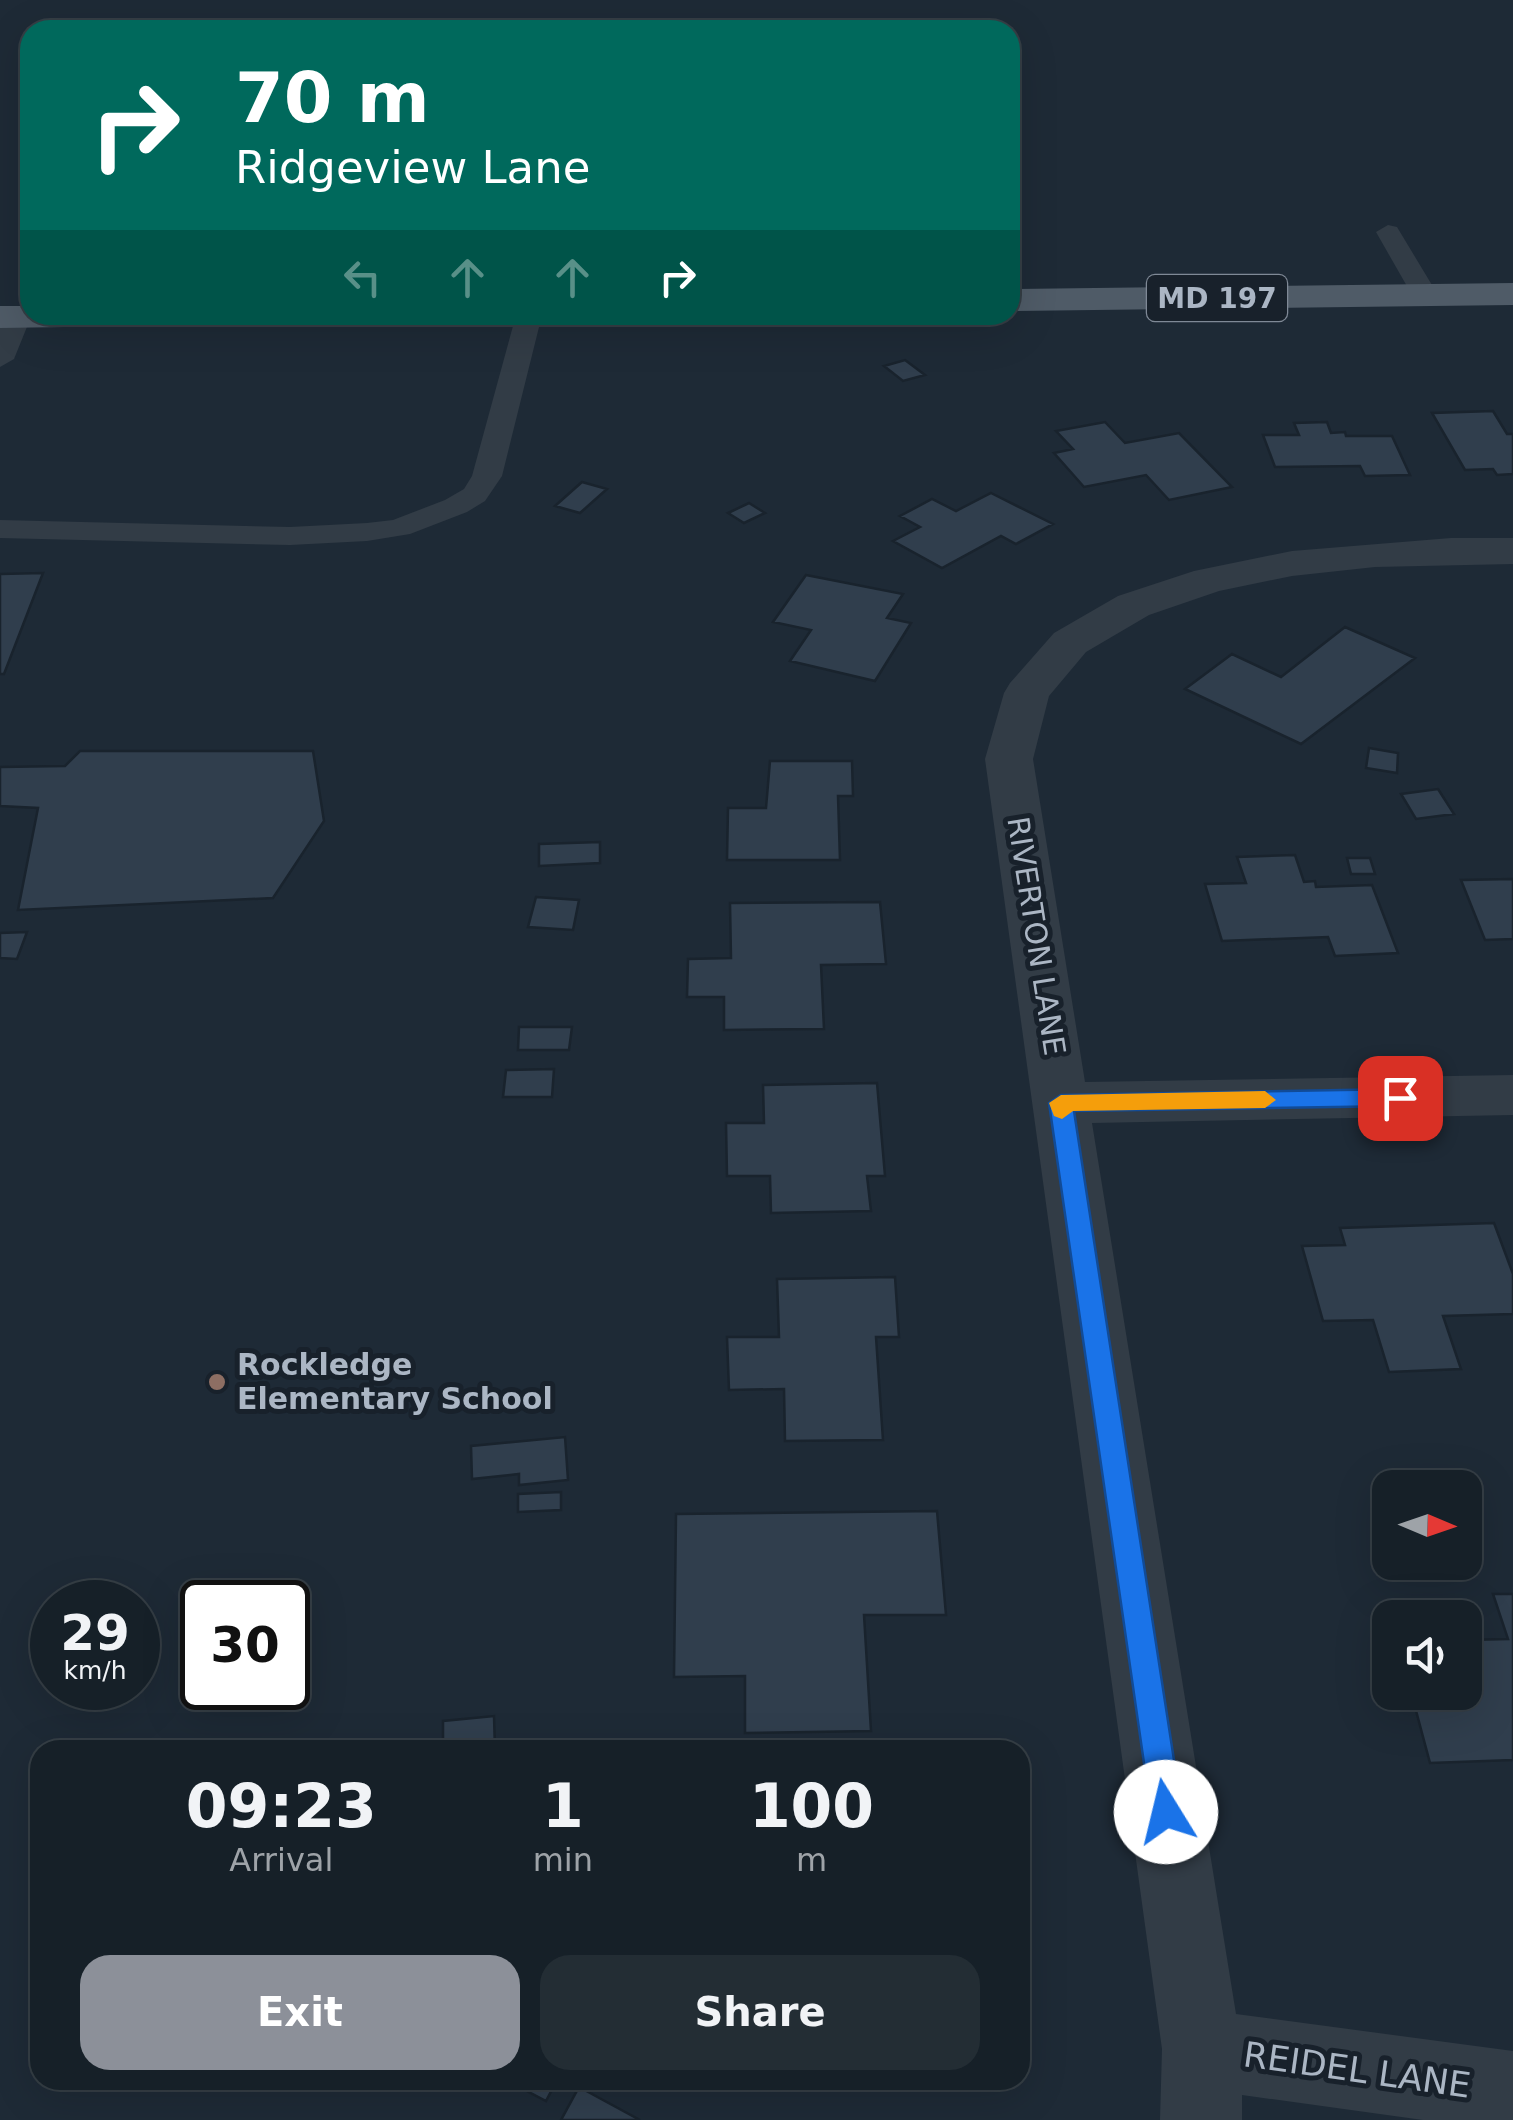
<!DOCTYPE html>
<html lang="en">
<head>
<meta charset="utf-8">
<style>
  body { margin:0; font-family:"DejaVu Sans",sans-serif; background:#232d34; color:#f1f3f6; height:100vh; display:flex; flex-direction:column; font-size:38px; white-space:nowrap }
  * { box-sizing:border-box; margin:0 }
  p { font-size:32px; color:#9ea3a8 }
  .icon { flex:none; width:55px; height:55px; fill:none; stroke:currentColor; stroke-width:2; stroke-linecap:round; stroke-linejoin:round }
  .map { position:relative; flex:1; overflow:hidden }
  .details { position:absolute; left:30px; top:1740px; width:1000px; height:350px; display:flex; flex-direction:column; background:#162028; border-radius:30px; box-shadow:0 10px 40px #0002,0 0 0 2px #353e45 }
  .details>* { flex:none }
  .hud { position:absolute; left:20px; top:20px; width:1000px; height:305px; border-radius:30px; box-shadow:0 10px 40px #0002,0 0 0 2px #353e45; background:#00695c; color:#fff; overflow:hidden }
  .needle { width:65px; rotate:92deg }
  .controls { position:absolute; left:1372px; top:1470px; display:grid; gap:20px }
  .controls a { display:grid; place-items:center; width:110px; height:110px; border-radius:20px; background:#162028; box-shadow:0 10px 40px #0002,0 0 0 2px #353e45; font-size:50px }
  .speed { position:absolute; left:30px; top:1580px; display:flex; gap:20px; font-size:50px; font-weight:700; text-align:center }
  .speed>* { display:grid; place-content:center; width:130px; height:130px; border-radius:50%; background:#162028; box-shadow:0 10px 40px #0002,0 0 0 2px #353e45; line-height:1 }
  .speed small { font-size:25px; font-weight:400 }
  .speed .limit { border:5px solid #111; border-radius:15px; background:#fff; color:#111 }
  .pin { position:absolute; display:grid; place-items:center; width:85px; height:85px; color:#fff; margin:-42px; border-radius:20px; box-shadow:0 5px 15px #0006 }
  .me { position:absolute; width:110px; margin:-55px; rotate:351deg; stroke-linejoin:round; filter:drop-shadow(0 0 8px #0008) }
  .turn { display:flex; align-items:center; gap:35px; height:210px; padding:0 50px; font-size:45px }
  .turn .icon { width:130px; height:130px; stroke-width:2.5 }
  .turn b { display:block; font-size:70px; line-height:85px }
  .lanes { display:flex; align-items:center; height:95px; padding:0 50px; background:#0003; justify-content:center; gap:50px; direction:ltr }
  .lanes .off { opacity:.35 }
  .eta { display:flex; justify-content:space-evenly; align-items:center; height:170px; text-align:center }
  .eta b { font-size:60px; font-weight:700; line-height:70px }
  .button { display:flex; gap:20px; margin-top:auto; padding:20px 50px }
  .button a { flex:1; height:115px; border-radius:30px; background:#8c9099; color:#fff; font-size:40px; font-weight:700; line-height:115px; text-align:center }
  .button a+a { background:#232d34; color:#f1f3f6 }
  .map>svg:first-child { display:block }
  .building { fill:#303e4d; stroke:#19232d; stroke-width:2.5 }
  .lines { fill:none; stroke-linecap:round; stroke-linejoin:round }
  .service { fill:#323c46; fill-rule:evenodd }
  .minor { fill:#323c46; fill-rule:evenodd }
  .primary { fill:#4f5b67; fill-rule:evenodd }
  .route { fill:#1a73e8; stroke:#114b97; stroke-width:2.5 }
  .slow { fill:#f59e0b }
  .education-dot { fill:#8d6e63; stroke:#18212b; stroke-width:4 }
  .labels { text-anchor:middle; stroke-width:10; stroke-linejoin:round; paint-order:stroke }
  .shield { fill:#18212b; stroke:#7f8996; stroke-width:2.5 }
  .shield-label { font-size:28px; font-weight:bold; fill:#abb6c4 }
  .street-label { font-size:30px; fill:#abb6c4; stroke:#18212b }
  .poi-label { font-size:30px; font-weight:bold; fill:#abb6c4; stroke:#18212b; text-anchor:start }
  .near-street-label { font-size:35px; fill:#abb6c4; stroke:#18212b }
</style>
</head>
<body>
<div class="map">
<svg width="1513" height="2120" viewBox="0 0 1513 2120">
  <rect width="100%" height="100%" fill="#1e2a36"/>
  <path class="building" d="M905 360 925 375 903 381 884 366Z
    M1493 411 1507 434H1513V474L1497 475 1493 469 1465 470 1432 413Z
    M1105 422 1125 443 1179 433 1232 487 1169 500 1146 475 1084 487 1054 453 1073 449 1056 431Z
    M1327 422 1331 433 1345 432 1346 436H1392L1410 475 1365 476 1360 466 1275 467 1263 435H1299L1294 423Z
    M582 482 607 489 580 513 555 506Z
    M991 493 1053 524 1016 544 1001 536 942 568 893 541 920 527 900 516 932 499 956 511Z
    M749 503 765 513 744 523 728 513Z
    M43 573 4 674H0V574Z
    M806 575 903 594 887 618 911 623 875 681 790 661 811 630 773 622Z
    M1345 627 1415 658 1301 744 1185 689 1232 654 1281 677Z
    M1369 748 1398 753 1397 773 1366 768Z
    M80 751H313L324 821 273 898 18 910 38 808 0 806V767L65 766Z
    M770 761H852L853 796H838L840 860H727L728 808H766Z
    M1438 789 1454 814 1416 819 1401 794Z
    M600 842V863L539 866V844Z
    M1295 855 1304 882 1315 881 1316 887 1372 885 1398 953 1335 956 1328 937 1222 941 1205 884 1246 883 1237 857Z
    M1347 858H1370L1375 874H1351Z
    M1513 879V939L1485 940 1461 880Z
    M536 897 579 900 573 930 528 927Z
    M880 902 886 964 821 965 824 1029 724 1030V997H687L688 959 731 958 730 903Z
    M27 932 17 959 0 958V933Z
    M519 1027H572L569 1050H518Z
    M554 1069 552 1097H503L506 1070Z
    M877 1083 885 1176H867L871 1211 771 1213 770 1176H727L726 1123H764L763 1085Z
    M1494 1223 1513 1274V1314L1443 1316 1461 1369 1389 1372 1373 1320 1323 1321 1302 1246 1345 1245 1340 1228Z
    M895 1277 899 1337H876L883 1440 785 1441 784 1389 729 1390 727 1337H779L777 1279Z
    M565 1437 568 1480 519 1485V1474L472 1479 471 1446Z
    M561 1492V1510L518 1512V1494Z
    M937 1511 946 1615H864L871 1731 745 1733V1676L674 1677 676 1514Z
    M1493 1594H1513V1760L1430 1763 1411 1692H1465V1640L1508 1639Z
    M494 1716 495 1750H443V1721Z
    M506 2080H557L546 2101Z
    M579 2087 640 2120H561Z"/>
  <g class="lines">
    <path class="service" d="M1388 225 1397 227 1438 295 1434 300H1416L1412 295 1376 232Z
      M18 309 31 317 14 359 0 367V328L9 311Z
      M516 315H542L502 476 485 501 467 512 410 534 367 541 290 545 0 538V520L290 527 367 523 393 520 445 500 464 489 472 476Z"/>
    <path class="minor" d="M1451 538H1513V564L1375 567 1292 576 1219 591 1149 615 1086 652 1049 696 1033 759 1085 1082 1513 1075V1115L1092 1123 1236 2014 1513 2051V2120H1423L1242 2095V2120H1160L1162 2049 985 759 1004 693 1010 683 1054 633 1118 596 1194 571 1292 551Z"/>
    <path class="primary" d="M1513 283V305L1010 311V289Z
      M0 306H30V315H147L142 323 129 326 0 328Z"/>
  </g>
  <path class="route" d="M1400 1089 1412 1098 1400 1106 1074 1111 1182 1812 1177 1823 1166 1827 1156 1823 1151 1812 1049 1103 1061 1095Z"/>
  <path class="slow" d="M1265 1091 1276 1100 1265 1108 1073 1111 1062 1119 1054 1116 1049 1103 1061 1095Z"/>
  <circle class="education-dot" cx="217" cy="1382" r="10"/>
  <g class="labels">
    <rect class="shield" x="1147" y="275" width="140" height="46" rx="8"/>
    <g class="shield-label">
      <text x="1217" y="308">MD 197</text>
    </g>
    <g class="street-label">
      <text transform="translate(1036 936) rotate(81)" y="10">RIVERTON LANE</text>
    </g>
    <g class="poi-label">
      <text x="237" y="1375">Rockledge<tspan x="237" dy="34">Elementary School</tspan></text>
    </g>
    <g class="near-street-label">
      <text transform="translate(1357 2070) rotate(8)" y="12">REIDEL LANE</text>
    </g>
  </g>
</svg>
<div class="controls">
<a><svg class="needle" viewBox="-14 -14 28 28"><path d="M0-13l5 13h-10z" fill="#e53935"/><path d="M0 13l5-13h-10z" fill="#9ea3a8"/></svg></a>
<a><svg class="icon" aria-label="sound" viewBox="0 0 24 24"><path d="M4 9h4l5-4v14l-5-4H4zM17 9q2 3 0 6"/></svg></a>
</div>
<div class="speed"><div>29<small>km/h</small></div><div class="limit">30</div></div>
<div class="pin" style="left:1400px;top:1098px;background:#d93025"><svg class="icon" aria-label="arrive" viewBox="0 0 24 24"><path d="M6 21V4h12l-3 4 3 4H6"/></svg></div>
<svg class="me" style="left:1166px;top:1812px" viewBox="-20 -20 40 40"><circle r="19" fill="#fff"/><path d="M0-13L10 11 0 6-10 11z" fill="#1a73e8"/></svg>
<div class="hud">
<div class="turn"><svg class="icon" aria-label="right" viewBox="0 0 24 24"><path d="M7 20v-9h11M14 6l5 5-5 5"/></svg><div><b>70 m</b>Ridgeview Lane</div></div>
<div class="lanes"><svg class="icon off" aria-label="left" viewBox="0 0 24 24"><path d="M17 20v-9H6M10 6l-5 5 5 5"/></svg><svg class="icon off" aria-label="ahead" viewBox="0 0 24 24"><path d="M12 20V5M6 11l6-6 6 6"/></svg><svg class="icon off" aria-label="ahead" viewBox="0 0 24 24"><path d="M12 20V5M6 11l6-6 6 6"/></svg><svg class="icon" aria-label="right" viewBox="0 0 24 24"><path d="M7 20v-9h11M14 6l5 5-5 5"/></svg></div>
</div>
<section class="details">
<div class="eta">
<div><b>09:23</b><p>Arrival</p></div>
<div><b>1</b><p>min</p></div>
<div><b>100</b><p>m</p></div>
</div>
<div class="button"><a>Exit</a><a>Share</a></div>
</section>
</div>
</body>
</html>
